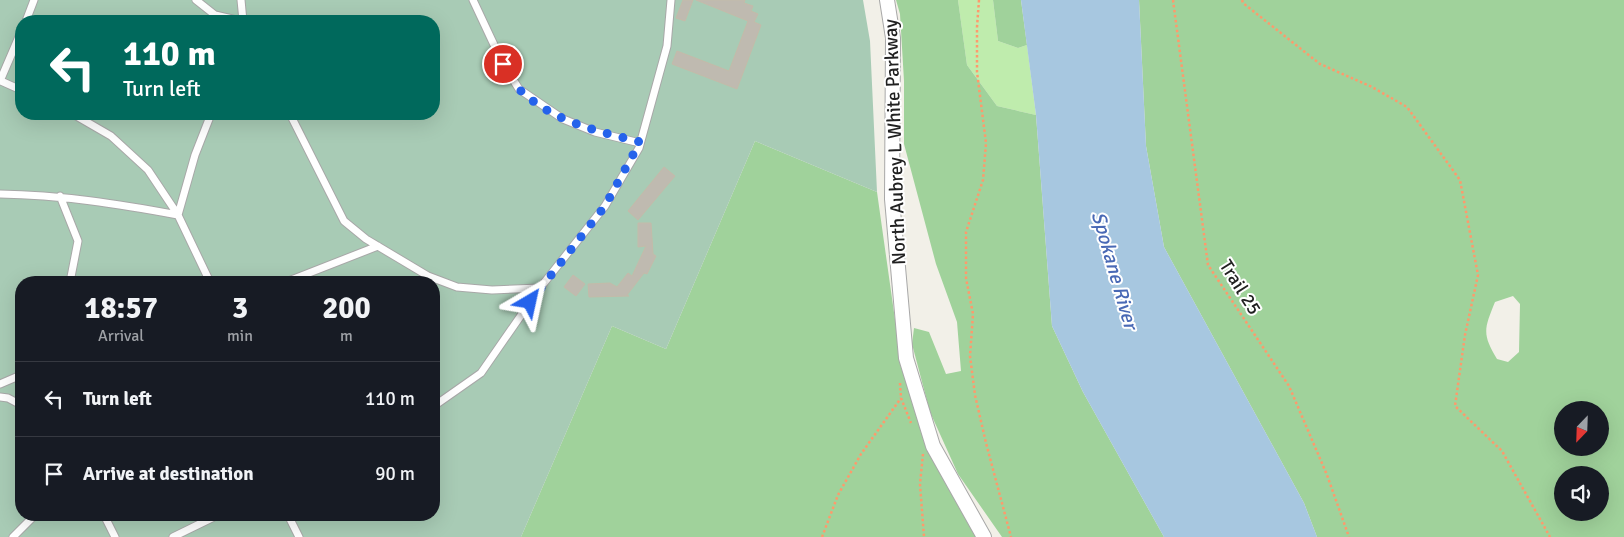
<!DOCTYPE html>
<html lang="en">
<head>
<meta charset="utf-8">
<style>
  body { margin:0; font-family:Signika,sans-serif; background:#242831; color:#f1f3f6; height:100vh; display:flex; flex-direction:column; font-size:19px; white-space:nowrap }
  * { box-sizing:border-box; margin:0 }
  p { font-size:16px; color:#9ea1a6 }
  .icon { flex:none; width:28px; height:28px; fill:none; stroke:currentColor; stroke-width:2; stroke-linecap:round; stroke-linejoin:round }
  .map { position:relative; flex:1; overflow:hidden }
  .panel { position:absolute; left:15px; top:276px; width:425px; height:245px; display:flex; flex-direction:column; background:#171b24; border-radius:20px; box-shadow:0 5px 20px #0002 }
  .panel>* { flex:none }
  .hud { position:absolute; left:15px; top:15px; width:425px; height:105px; border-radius:20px; box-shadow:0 5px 20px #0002; background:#00695c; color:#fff; overflow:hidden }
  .needle { width:32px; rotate:203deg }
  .buttons { position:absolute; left:1554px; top:401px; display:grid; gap:10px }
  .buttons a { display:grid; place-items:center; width:55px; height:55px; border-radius:50%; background:#171b24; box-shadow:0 5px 20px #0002; font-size:25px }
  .pin { position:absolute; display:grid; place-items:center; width:42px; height:42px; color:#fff; margin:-21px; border:2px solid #fff; border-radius:50%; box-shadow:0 1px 5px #0007 }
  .me { position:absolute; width:55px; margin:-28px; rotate:36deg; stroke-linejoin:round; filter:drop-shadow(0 0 4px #0008) }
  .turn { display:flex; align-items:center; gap:18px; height:105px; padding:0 25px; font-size:22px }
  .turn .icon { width:65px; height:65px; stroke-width:2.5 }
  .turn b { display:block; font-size:35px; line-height:42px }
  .eta { display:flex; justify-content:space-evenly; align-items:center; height:85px; text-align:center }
  .eta b { font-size:30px; font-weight:700; line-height:35px }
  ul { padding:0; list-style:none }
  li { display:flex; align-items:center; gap:15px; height:75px; padding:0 25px; border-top:1px solid #363941 }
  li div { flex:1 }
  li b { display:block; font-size:19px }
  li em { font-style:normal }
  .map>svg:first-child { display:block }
  .grass { fill:#bfecad }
  .forest { fill:#a0d29b; fill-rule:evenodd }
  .cemetery { fill:#a8cbb5; fill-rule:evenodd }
  .water { fill:#a7c7e0 }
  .building { fill:#bfbab0; stroke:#c4bba9 }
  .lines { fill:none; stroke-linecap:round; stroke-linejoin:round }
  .service-casing { stroke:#a8a8a8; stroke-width:9 }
  .minor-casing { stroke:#a8a8a8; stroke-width:16 }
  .path { stroke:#fe9a6c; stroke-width:2.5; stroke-dasharray:2.5 2.5; stroke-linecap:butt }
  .service { stroke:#fff; stroke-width:7 }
  .minor { stroke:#fff; stroke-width:14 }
  .route { stroke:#2563eb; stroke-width:9; stroke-dasharray:0 16.2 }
  .labels { text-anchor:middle; stroke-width:4; stroke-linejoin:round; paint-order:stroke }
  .street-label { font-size:19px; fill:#212121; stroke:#fff }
  .water-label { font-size:20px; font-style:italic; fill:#4969b5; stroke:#fff }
</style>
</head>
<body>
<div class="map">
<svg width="1624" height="537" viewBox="0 0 1624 537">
  <rect width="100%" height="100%" fill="#f2f0e8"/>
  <path class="grass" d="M958 0H993L998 41 1018 48 1027 45 1036 115 997 106 967 65Z"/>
  <path class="forest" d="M896 0H958L967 65 997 106 1036 115 1052 326 1083 392 1164 537H1002L958 474 930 412 912 344 914 328 929 332 946 374 961 371 957 322 936 264 904 144V81L900 14Z
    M993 0H1021L1027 45 1018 48 998 41Z
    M1139 0H1624V537H1317L1304 503 1164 247 1146 146ZM1513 296 1520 304 1519 352 1508 362 1497 359C1482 334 1484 329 1495 302ZM1562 410H1600V448H1562ZM1562 475H1600V512H1562Z
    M755 141 877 192 900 355 978 537H521L612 326 666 349Z"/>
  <path class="cemetery" d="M0 0H863L870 41 877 192 755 141 666 349 612 326 521 537H0ZM21 21H434V114H21ZM21 282H434V515H21Z"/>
  <path class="water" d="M1021 0H1139L1146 146 1164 247 1304 503 1317 537H1164L1083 392 1052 326 1036 115Z"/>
  <path class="building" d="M683 0H693L685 21 676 18Z
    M696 0H745L744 3 753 6 751 11 758 14 754 22 761 25 737 89 672 64 677 51 729 71 748 21Z
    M664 167 675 176 638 220 628 211Z
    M638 223H651L653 254 656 256 647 274 644 273 627 295 629 296 589 297 588 284 610 283 617 287 628 273 632 276 646 246 638 247Z
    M573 275 585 284 576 296 564 287Z"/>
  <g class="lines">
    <g class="service-casing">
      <path id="service" d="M196 0 215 15 241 21
        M241 0 243 21
        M473 0 503 64 519 89 563 119 595 132 640 143
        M26 21 34 0
        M0 81 21 32
        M1 81 21 90
        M73 114 111 136 148 170 178 215
        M290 114 344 221 366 239 428 276 457 287 492 290 540 288
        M0 194C61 195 119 204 178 215
        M60 196 78 241 70 282
        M210 282 178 215 195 155 211 114
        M286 282 378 246
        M0 384 21 375
        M0 397 8 398 21 405
        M434 406 481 373 540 288 605 206 639 148 667 46 671 0
        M104 515 115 537
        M288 515 299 537
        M13 537 35 515
        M173 537 218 515"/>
    </g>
    <g class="minor-casing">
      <path id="minor" d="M887 0 893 38 892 199 906 358 933 446 984 537"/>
    </g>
    <path class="path" d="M979 0 977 27V72L986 143 983 180 966 232V278L973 314 970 356 975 395 986 443 1011 537
      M1173 0 1208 265 1289 386 1327 475 1349 537
      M1242 0 1243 3 1320 64 1372 87 1407 107 1460 180 1478 275 1465 335 1455 406 1502 451 1550 537
      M900 383 901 398 911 423
      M923 454 920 484 924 537
      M822 537 838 495 861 454 901 398"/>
    <use href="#service" class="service"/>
    <use href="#minor" class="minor"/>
  </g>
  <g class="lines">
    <path class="route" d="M503 64C509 72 513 83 520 90 553 122 598 131 640 142L605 206 530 302"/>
  </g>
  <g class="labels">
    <g class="street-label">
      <text transform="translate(894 142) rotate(-92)" y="7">North Aubrey L White Parkway</text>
      <text transform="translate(1241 287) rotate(58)" y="7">Trail 25</text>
    </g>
    <g class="water-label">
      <text transform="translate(1115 270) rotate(74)" y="7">Spokane River</text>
    </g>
  </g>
</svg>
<div class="buttons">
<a><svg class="needle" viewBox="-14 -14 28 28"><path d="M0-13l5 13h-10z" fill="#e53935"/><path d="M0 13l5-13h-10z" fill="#9ea1a6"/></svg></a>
<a><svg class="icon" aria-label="sound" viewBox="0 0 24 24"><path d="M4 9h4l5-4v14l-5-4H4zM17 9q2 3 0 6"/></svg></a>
</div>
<div class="pin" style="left:503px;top:64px;background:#d93025"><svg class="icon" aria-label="arrive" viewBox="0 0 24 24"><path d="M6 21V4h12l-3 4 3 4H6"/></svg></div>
<svg class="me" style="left:530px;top:302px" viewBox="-20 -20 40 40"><path d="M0-17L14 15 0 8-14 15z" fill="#2563eb" stroke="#fff" stroke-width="4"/></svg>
<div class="hud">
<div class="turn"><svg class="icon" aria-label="left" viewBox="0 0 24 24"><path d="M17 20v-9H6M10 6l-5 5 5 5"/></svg><div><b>110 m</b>Turn left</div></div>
</div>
<section class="panel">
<div class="eta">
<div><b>18:57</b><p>Arrival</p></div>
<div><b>3</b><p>min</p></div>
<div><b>200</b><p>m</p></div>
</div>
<ul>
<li><svg class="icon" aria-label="left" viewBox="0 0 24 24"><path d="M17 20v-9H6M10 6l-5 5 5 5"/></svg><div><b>Turn left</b></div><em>110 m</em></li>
<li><svg class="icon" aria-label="arrive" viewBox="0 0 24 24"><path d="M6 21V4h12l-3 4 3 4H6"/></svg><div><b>Arrive at destination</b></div><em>90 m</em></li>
</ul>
</section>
</div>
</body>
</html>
